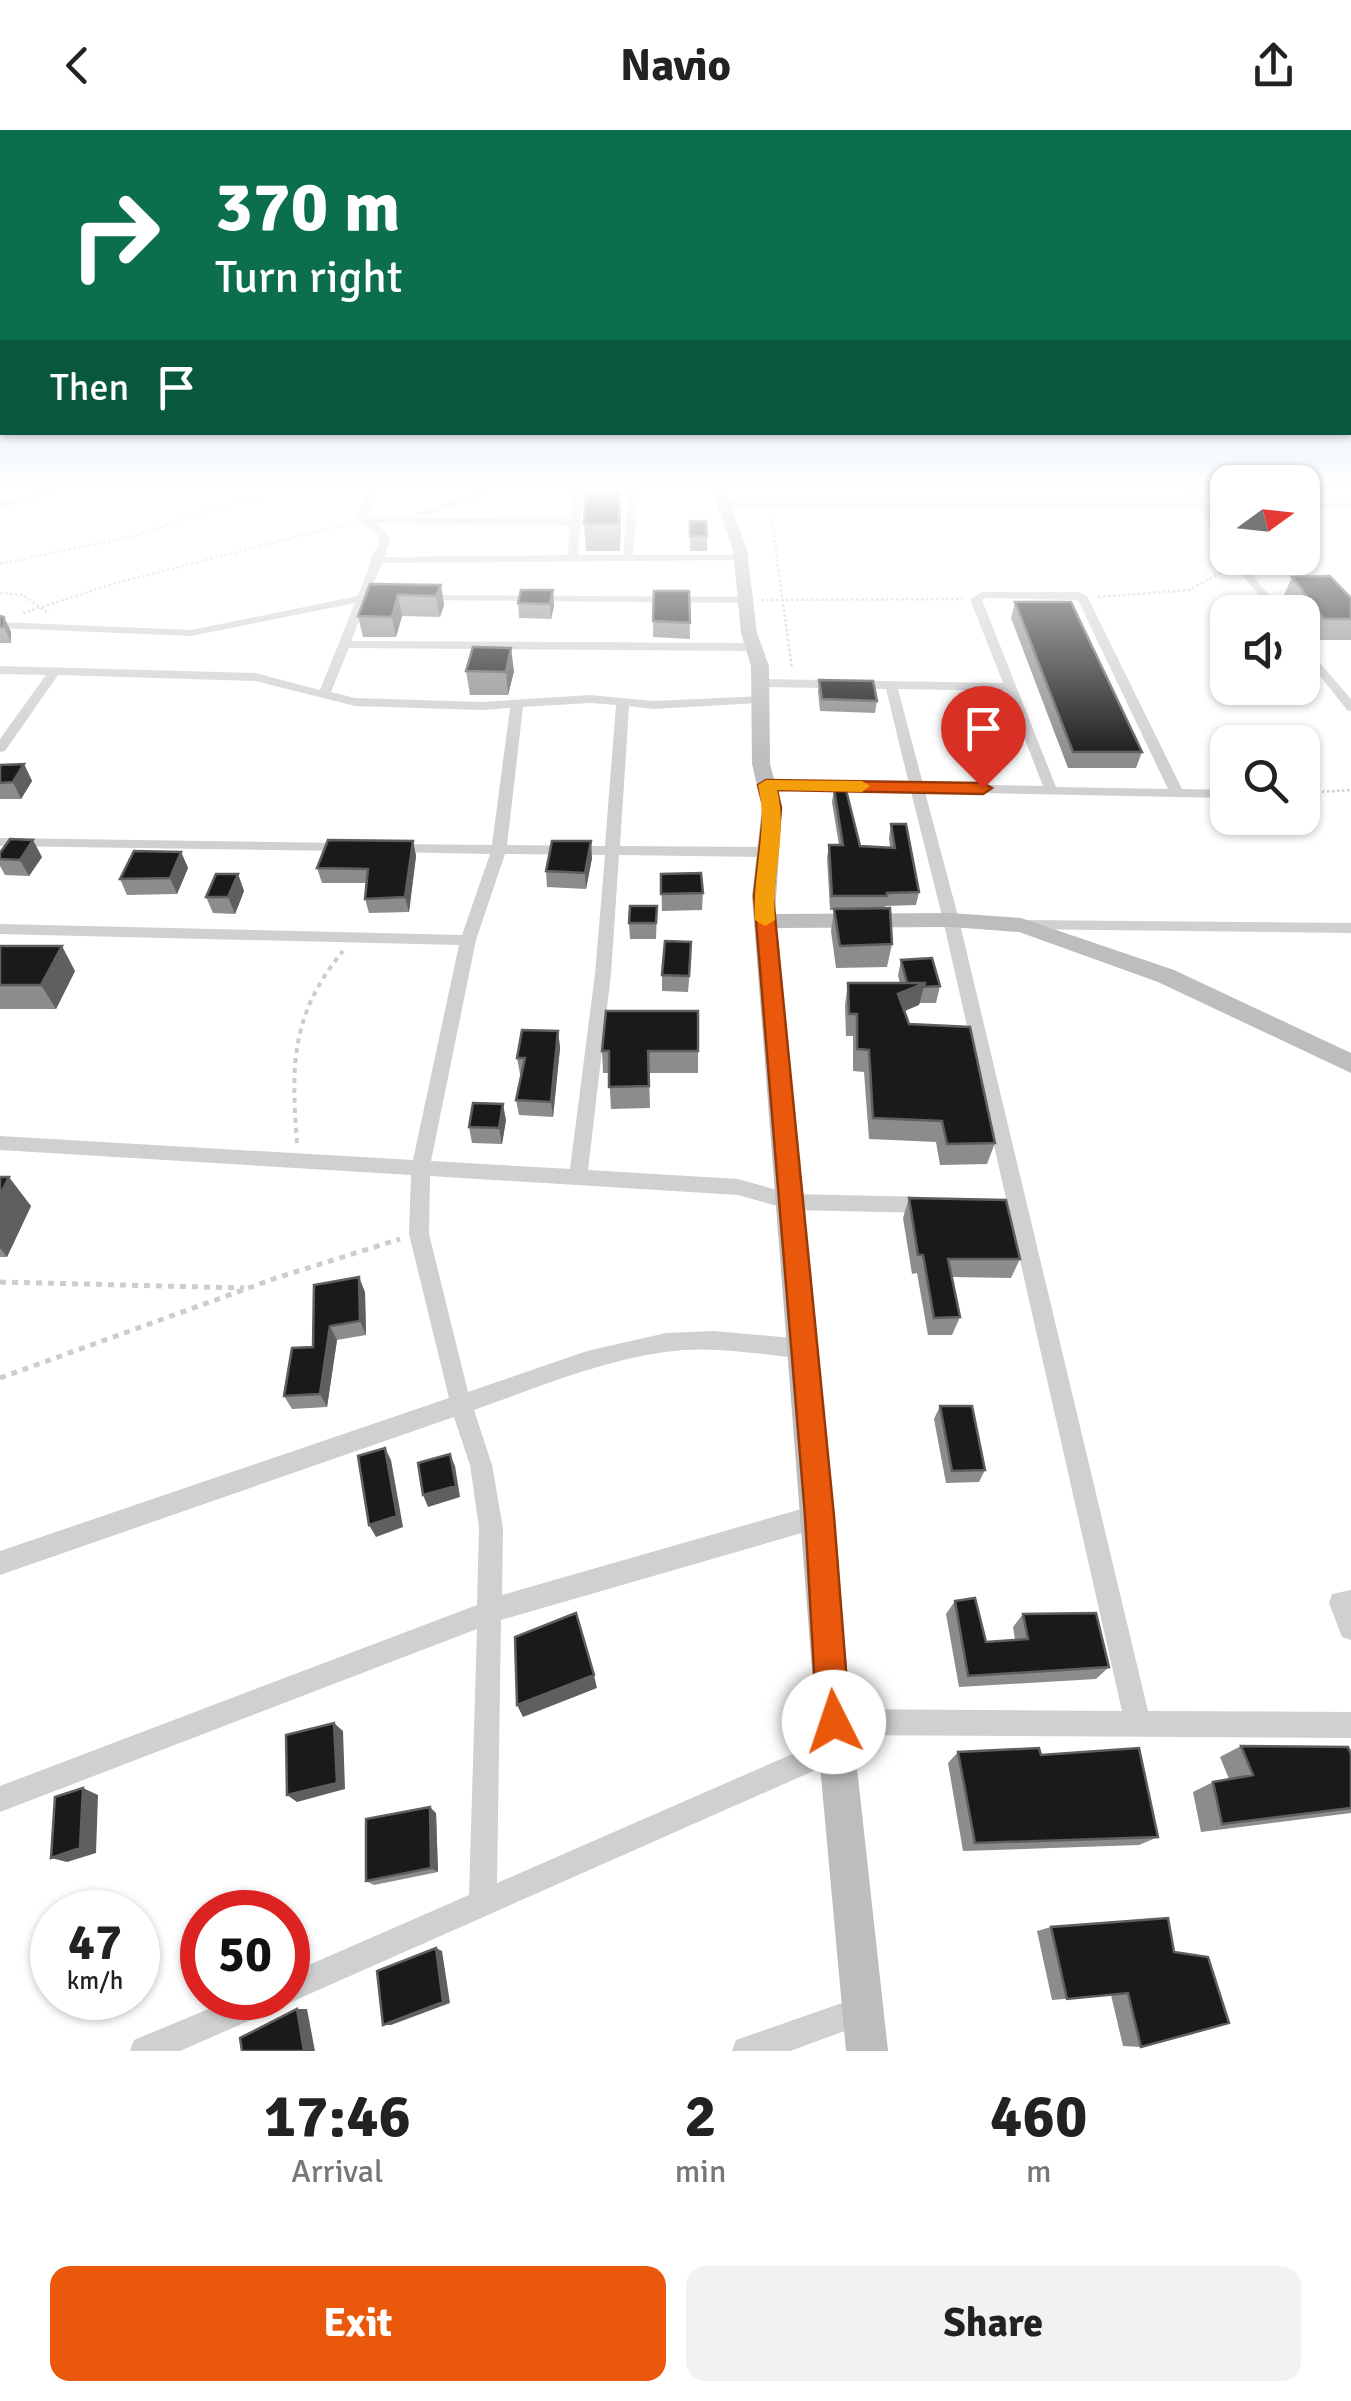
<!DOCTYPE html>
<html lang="en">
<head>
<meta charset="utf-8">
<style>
  body { margin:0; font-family:Signika,sans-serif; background:#f2f2f2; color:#222; height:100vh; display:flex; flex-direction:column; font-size:38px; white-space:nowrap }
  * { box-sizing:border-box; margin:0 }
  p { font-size:32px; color:#767676 }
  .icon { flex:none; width:55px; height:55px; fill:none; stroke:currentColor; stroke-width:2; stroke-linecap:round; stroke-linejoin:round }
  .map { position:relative; height:1921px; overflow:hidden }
  .side { display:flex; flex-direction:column; background:#fff; flex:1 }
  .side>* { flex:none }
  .banner { position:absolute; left:0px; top:0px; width:1352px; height:305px; box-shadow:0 2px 8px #0004; background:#0b6e4f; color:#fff; overflow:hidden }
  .needle { width:65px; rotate:75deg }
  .tools { position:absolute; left:1210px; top:335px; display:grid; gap:20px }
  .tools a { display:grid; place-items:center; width:110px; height:110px; border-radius:20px; background:#fff; box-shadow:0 2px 8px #0004; font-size:50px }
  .speed { position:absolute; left:30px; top:1760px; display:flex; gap:20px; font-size:50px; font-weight:700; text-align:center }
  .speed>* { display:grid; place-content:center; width:130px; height:130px; border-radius:50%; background:#fff; box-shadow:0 2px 8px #0004; line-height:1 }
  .speed small { font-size:25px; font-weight:400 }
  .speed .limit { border:15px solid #d22; background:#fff; color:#111 }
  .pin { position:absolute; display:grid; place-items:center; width:85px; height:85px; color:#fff; margin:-102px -42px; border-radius:50% 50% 50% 0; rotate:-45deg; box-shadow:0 0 10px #0007 }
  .pin .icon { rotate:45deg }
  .me { position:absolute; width:110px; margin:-55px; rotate:356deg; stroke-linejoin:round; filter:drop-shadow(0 0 8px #0008) }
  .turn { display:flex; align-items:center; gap:35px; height:210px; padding:0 50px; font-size:45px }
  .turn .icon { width:130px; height:130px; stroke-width:2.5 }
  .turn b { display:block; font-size:70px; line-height:85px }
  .then { display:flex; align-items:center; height:95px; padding:0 50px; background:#0003; gap:20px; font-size:38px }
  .eta { display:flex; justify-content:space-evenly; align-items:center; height:170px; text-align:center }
  .eta b { font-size:60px; font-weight:800; line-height:70px }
  .action { display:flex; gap:20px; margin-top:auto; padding:20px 50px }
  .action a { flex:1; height:115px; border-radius:20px; background:#ea580c; color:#fff; font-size:40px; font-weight:800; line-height:115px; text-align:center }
  .action a+a { background:#f2f2f2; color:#222 }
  header { display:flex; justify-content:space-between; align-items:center; height:130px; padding:0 50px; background:#fff; font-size:45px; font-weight:800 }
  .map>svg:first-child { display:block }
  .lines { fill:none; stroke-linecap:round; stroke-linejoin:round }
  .path-far2 { stroke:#cdcdcd; stroke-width:2.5; stroke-dasharray:2.5 2.5; stroke-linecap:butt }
  .path-far1 { stroke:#cdcdcd; stroke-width:4; stroke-dasharray:5 5; stroke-linecap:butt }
  .path { stroke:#cdcdcd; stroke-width:5; stroke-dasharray:6 6; stroke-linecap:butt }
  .street { fill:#d0d0d0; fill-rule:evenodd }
  .secondary { fill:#bdbdbd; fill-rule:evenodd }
  .wall { fill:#8c8c8c }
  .shaded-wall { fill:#5f5f5f }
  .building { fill:#1a1a1a; stroke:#5f5f5f; stroke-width:2.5 }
  .route { fill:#ea580c; stroke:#983908; stroke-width:2.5 }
  .slow { fill:#f59e0b }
</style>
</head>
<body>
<header><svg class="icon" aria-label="back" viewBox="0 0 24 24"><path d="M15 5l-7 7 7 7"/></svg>Navio<svg class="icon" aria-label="share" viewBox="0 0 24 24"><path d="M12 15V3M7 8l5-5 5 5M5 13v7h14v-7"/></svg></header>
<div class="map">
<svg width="1351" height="1921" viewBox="0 0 1351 1921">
  <rect width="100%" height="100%" fill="#fff"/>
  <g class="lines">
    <path class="path-far2" d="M771 385 792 539
      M0 434 135 406 208 380 281 361
      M0 463 23 465 49 484
      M1098 467 1189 460 1228 439
      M761 470 962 469
      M23 483 116 453 347 394
      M1302 663 1351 660"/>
    <path class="path-far1" d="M297 1013C291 935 291 884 343 821"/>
    <path class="path" d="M0 1152 244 1158
      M0 1248 276 1148 400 1109"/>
    <path class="street" d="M47 361 57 363 0 378V372Z
      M367 361H377L367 387 571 389 573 361H583L578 425H623L628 361H638L633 425H745L746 427 741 430 382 433 369 465H385L391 468 385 471H367L351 511 754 513 760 517 754 521 349 518 331 562 355 568 482 572 590 565 653 571 763 566V572L759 573 653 579 629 576 620 716 770 717 777 722 770 727 619 725 611 844 588 1040 738 1049 791 1064 928 1067 935 1069 937 1075 935 1081 928 1083 791 1080 738 1065 430 1046 429 1104 468 1262 587 1221 666 1203 714 1201 804 1209 811 1212 814 1219 811 1226 804 1229C759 1224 711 1215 665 1222 600 1231 536 1258 474 1280L492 1335 503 1398 502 1465 819 1374 827 1378 831 1386 827 1394 819 1398 501 1490 497 1753 836 1605 845 1609 849 1618 845 1627 298 1869 288 1874 281 1871 278 1878 180 1921H130L134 1910 235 1868H288V1844L469 1765 477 1499 0 1682V1656L477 1475 479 1398 470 1335 454 1287 0 1445V1421L449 1268 409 1104 411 1045 0 1020V1006L413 1030 459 815 0 804V794L462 805 490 724 391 722 384 718 391 714 492 715 510 578 482 580 355 576 255 551 58 545 5 621 0 622V609L46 545 0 544V536L255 543 320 560 355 473 191 506 0 498V492L191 500 358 466 371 432 370 430 380 411 377 404 356 390ZM373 393 570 395 568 425 384 427 390 411 385 400ZM590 573 616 575 605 716 507 715 523 577ZM505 724 605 725 595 844 570 1039 431 1031 476 810Z
      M480 361H495L424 386 415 384Z
      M1187 361H1197L1204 372H1228V378H1208L1228 408V420L1198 378H723L718 375 723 372H1194Z
      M1302 372H1351V378H1302Z
      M1229 428H1239L1282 482H1272Z
      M983 462H1078L1087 466 1182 659 1228 660V668L925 662 959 790 1148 1581 1351 1582V1608L834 1605 825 1601 821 1592 825 1583 834 1579 1122 1581 943 790 911 662 766 659 759 655 766 651 909 654 886 559 759 557 753 553 759 549 1003 553 970 469ZM985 468 1078 470 1168 659 1056 657 982 470ZM898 559 1006 561 1043 656 923 654Z
      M421 465 745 467 751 470 745 473 417 470V466Z
      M1302 512 1351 569V581L1347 580 1302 523Z
      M0 708 345 713 352 717 345 721 0 716Z
      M1021 790 1351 793V803L1016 799 1013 795 1016 791Z
      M1351 1460V1510L1342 1507 1329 1473 1332 1464Z
      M862 1866 872 1871 877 1881 872 1891 790 1921H732L736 1910Z"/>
    <path class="secondary" d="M712 361H726L747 420 757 503 769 536 770 634 782 678 775 784 951 783 1021 788 1174 840 1351 923V943L1158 852 1019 802 951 797 777 798 852 1592 888 1921H846L816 1592 752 766 762 678 752 634 751 536 741 503 733 420Z"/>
  </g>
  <path class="wall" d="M586 361H621L620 421H586L584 394Z
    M1217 361H1228V369L1222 368Z
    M690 391 707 406V421H690Z
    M1292 447 1351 468V510H1314L1302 493V482H1295L1283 467Z
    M370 454 441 455 444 475 440 487 402 486 396 507H363L358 486Z
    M553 460 554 476 551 489 519 488 518 473Z
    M654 461H689L690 509 653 507Z
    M1015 472 1142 622 1136 638H1068L1011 488Z
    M0 486 4 487 11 502V513H0Z
    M466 541H514L508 565H470Z
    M819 550 877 571 875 583 820 581 818 562Z
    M24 634 32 651 21 669H0V635Z
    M834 659 860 716 890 718 889 708 891 694 919 762 916 775 885 776 892 814 887 837 836 838 831 801 834 780H830L827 728 829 715H839L832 672Z
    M413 711 416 726 409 782 369 783 365 769 366 753H322L317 738Z
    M181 722 188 738 177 764 127 765 120 749Z
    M0 723 42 727 29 746 5 745 0 736Z
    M592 728 586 759 547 757 546 741Z
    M238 744 244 761 235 784 213 783 206 767Z
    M661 744 703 763 702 780 662 781Z
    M657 776 656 809H630L629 793Z
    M0 816 75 841 56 879H0Z
    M691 828 688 862 662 861V845Z
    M901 830 940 856 936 873H920L904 881 909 894 995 1013 987 1034 940 1035 936 1012 869 1009 864 942 853 941V906H846L845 875 848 853H900L898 846Z
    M558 901 560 918 553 987 519 985 516 970 522 944H520L517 928Z
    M602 921H698V943H649L650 978 611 979 609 943H603Z
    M506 990 502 1014 472 1013 469 997Z
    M0 1047 31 1076 7 1127H0Z
    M909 1068 1020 1129 1011 1148 952 1147 960 1187 952 1205H928L917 1143 912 1144 903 1088Z
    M314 1155 365 1162 366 1205 337 1210 327 1277 292 1279 284 1266 313 1217Z
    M940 1276 985 1340 979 1352 946 1353 934 1289Z
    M955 1471 986 1512 1015 1510 1013 1497 1023 1484 1109 1537 1096 1549 959 1557 946 1484Z
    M1241 1616 1351 1624V1683L1201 1702 1193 1662 1213 1652 1229 1649 1220 1627Z
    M958 1622 1158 1707 1139 1715 963 1721 948 1633Z
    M436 1683 438 1742 374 1755 366 1751Z
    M1168 1788 1141 1917 1123 1916 1111 1865 1052 1870 1037 1801 1051 1797Z"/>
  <path class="shaded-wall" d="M619 361H621L620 421 619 394Z
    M441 455 444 475 440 487 436 466Z
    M553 460 554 476 551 489 550 474Z
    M398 465 402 486 396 507 392 487Z
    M4 487 11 502V513L4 497Z
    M511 518 514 541 508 565 506 542Z
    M24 634 32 651 21 669 13 652Z
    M33 710 42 727 29 746 20 730Z
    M413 711 416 726 409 782 405 767Z
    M591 711 592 728 586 759 585 743Z
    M181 722 188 738 177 764 170 748Z
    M238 744 244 761 235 784 228 767Z
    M62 816 75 841 56 879 41 855Z
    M925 853 919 875 893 886 898 864Z
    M558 901 560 918 553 987 551 972Z
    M503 974 506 990 502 1014 499 998Z
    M9 1047 31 1076 7 1127 0 1118V1065Z
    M359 1147 365 1162 366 1205 360 1191Z
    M330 1196 337 1210 327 1277 320 1264Z
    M385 1318 391 1330 403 1397 376 1407 369 1395Z
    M450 1324 455 1336 460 1367 428 1377 423 1365Z
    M594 1545 597 1558 523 1587 517 1575Z
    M334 1593 343 1601 345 1659 297 1672 287 1665Z
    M83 1658 98 1665 96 1723 67 1732 51 1728Z
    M430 1677 436 1683 438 1742 431 1738Z
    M436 1818 442 1821 450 1873 391 1895H383Z
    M297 1879H307L315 1921H304Z"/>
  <path class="building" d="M586 361H619V394H584Z
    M690 391H706L707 406H690Z
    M1330 446 1351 468V489H1324L1292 447Z
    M370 454 441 455 436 466 398 465 392 487 358 486Z
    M521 460H553L550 474 518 473Z
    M654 461H689L690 493 653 491Z
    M1015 472H1071L1142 622H1073Z
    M0 486 4 487V497H0Z
    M473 517 511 518 506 542 466 541Z
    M819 550 873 551 877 571 822 569Z
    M24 634 13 652 0 653V635Z
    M845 656 860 716 895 718 891 694H906L919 762 887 763V766H832L829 715H843L834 659Z
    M10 709 33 710 20 730 0 729V723Z
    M328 710 413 711 405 767 365 769 368 739 317 738Z
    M552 711H591L585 743 546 741Z
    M134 721 181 722 170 748 120 749Z
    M701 743 703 763 661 764V744Z
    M216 744H238L228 767H206Z
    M630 776H657L656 793H629Z
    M890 778 892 814 840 816 834 779Z
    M665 811 691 812 689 846 662 845Z
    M0 816H62L41 855H0Z
    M932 828 940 856 924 857 925 853H907L901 830Z
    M848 853H925L898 864 909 894 970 897 995 1013 947 1014 942 991 873 988 869 920 857 919V884H849Z
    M606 881H698V921H648L649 956 609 957V921H602Z
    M522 900 558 901 551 972 516 970 525 928H517Z
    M473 973 503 974 499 998 469 997Z
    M0 1047H9L0 1065Z
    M909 1068 1006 1070 1020 1129H948L960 1187 934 1188 923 1125H918Z
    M359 1147 360 1191 330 1196 320 1264 284 1266 292 1218 313 1217 314 1155Z
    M940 1276H972L985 1340 952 1341Z
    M385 1318 397 1386 369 1395 358 1326Z
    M450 1324 456 1356 423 1365 418 1333Z
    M975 1468 986 1512 1028 1509 1023 1484 1096 1483 1109 1537 968 1546 955 1471Z
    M576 1483 594 1545 517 1575 515 1507Z
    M334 1593 337 1653 287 1665 286 1605Z
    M1241 1616 1348 1617 1351 1624V1678L1222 1694 1213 1652 1253 1645Z
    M1039 1618 1041 1625 1139 1618 1158 1707 975 1713 958 1622Z
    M83 1658 80 1718 51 1728 55 1667Z
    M430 1677 431 1738 366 1751V1689Z
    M1168 1788 1174 1822 1208 1827 1229 1893 1141 1917 1128 1863 1067 1869 1051 1797Z
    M436 1818 443 1872 383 1895 377 1841Z
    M297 1879 304 1921H242L240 1908Z"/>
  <linearGradient id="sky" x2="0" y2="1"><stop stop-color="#9ec6ea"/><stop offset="0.57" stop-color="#fff"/><stop offset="1" stop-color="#fff" stop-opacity="0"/></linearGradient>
  <rect width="1351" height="630" fill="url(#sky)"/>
  <path class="route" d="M766 650 983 653 992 658 983 664 777 660 781 678 773 766 834 1386 850 1592 846 1603 834 1608 822 1603 817 1592 805 1386 754 766 764 678 758 655Z"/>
  <path class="slow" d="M766 650 862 651 870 656 862 662 777 660C788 702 771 747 775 790L765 796 755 790C752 745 769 699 758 655Z"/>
</svg>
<div class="tools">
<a><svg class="needle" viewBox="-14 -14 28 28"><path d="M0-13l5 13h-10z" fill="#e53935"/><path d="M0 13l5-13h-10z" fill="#767676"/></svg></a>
<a><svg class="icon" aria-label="sound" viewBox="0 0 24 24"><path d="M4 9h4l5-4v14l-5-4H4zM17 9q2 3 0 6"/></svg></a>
<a><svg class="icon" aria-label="search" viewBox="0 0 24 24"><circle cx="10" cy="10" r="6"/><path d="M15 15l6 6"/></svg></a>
</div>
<div class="speed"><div>47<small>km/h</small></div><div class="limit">50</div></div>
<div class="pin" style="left:983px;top:658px;background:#d93025"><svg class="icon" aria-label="arrive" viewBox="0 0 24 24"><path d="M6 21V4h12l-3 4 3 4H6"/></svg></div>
<svg class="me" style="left:834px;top:1592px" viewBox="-20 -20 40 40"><circle r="19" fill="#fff"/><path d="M0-13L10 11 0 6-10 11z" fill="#ea580c"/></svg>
<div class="banner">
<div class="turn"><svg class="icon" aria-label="right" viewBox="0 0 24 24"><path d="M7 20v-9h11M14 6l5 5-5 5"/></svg><div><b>370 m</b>Turn right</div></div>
<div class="then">Then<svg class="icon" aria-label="arrive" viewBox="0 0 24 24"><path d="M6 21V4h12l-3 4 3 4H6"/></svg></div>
</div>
</div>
<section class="side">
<div class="eta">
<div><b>17:46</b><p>Arrival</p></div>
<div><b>2</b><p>min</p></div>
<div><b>460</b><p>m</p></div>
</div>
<div class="action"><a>Exit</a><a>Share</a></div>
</section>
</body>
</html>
